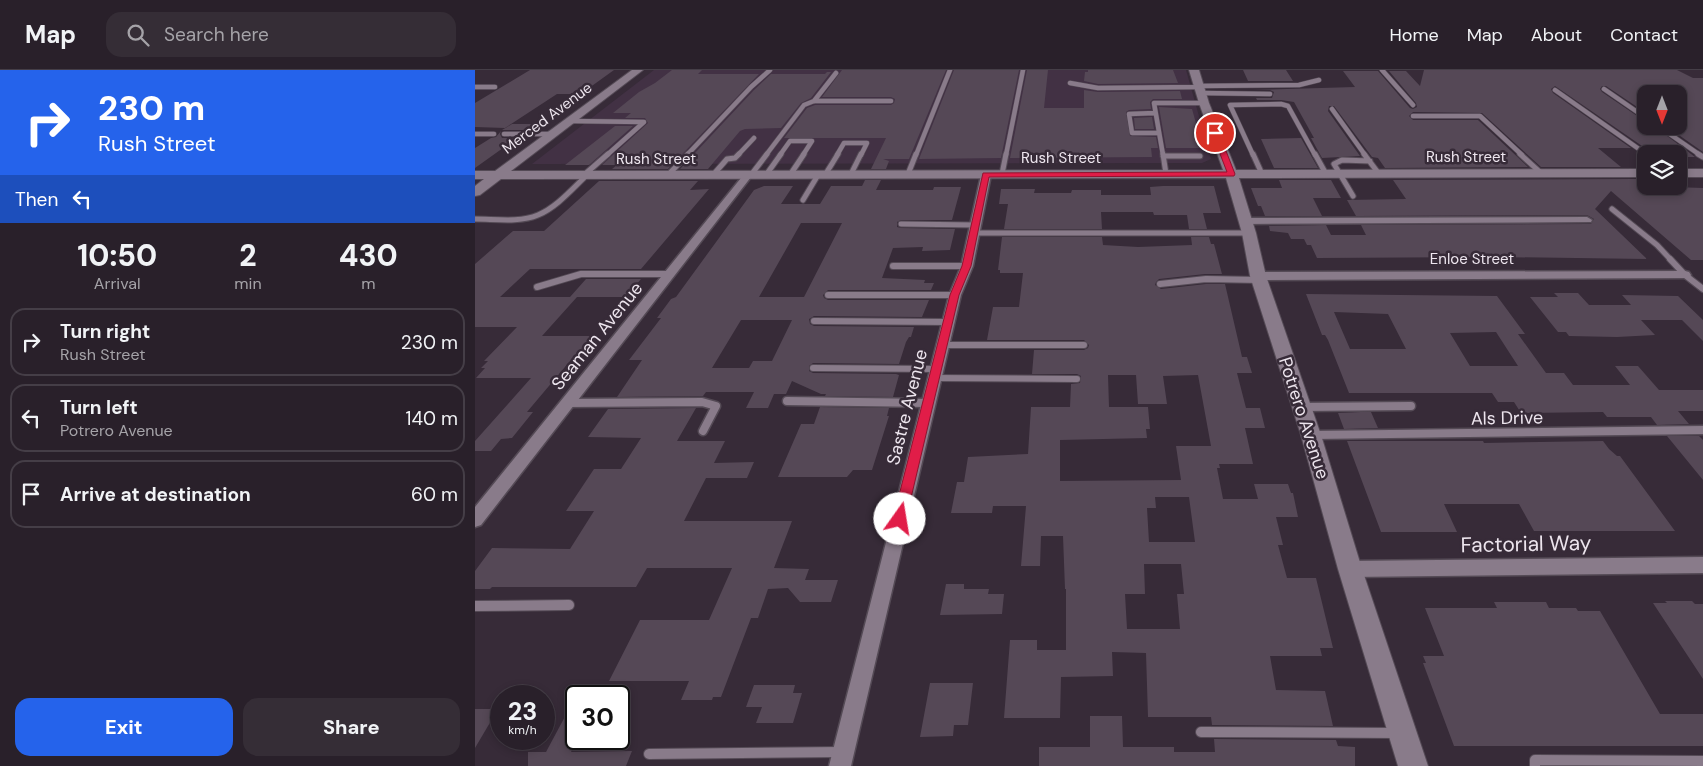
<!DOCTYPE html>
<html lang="en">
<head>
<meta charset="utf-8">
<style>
  body { margin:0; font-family:"DM Sans",sans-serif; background:#352d36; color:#f1f3f6; height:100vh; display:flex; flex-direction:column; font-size:19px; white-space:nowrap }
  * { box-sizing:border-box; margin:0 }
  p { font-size:16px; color:#a5a3a8 }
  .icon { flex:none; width:28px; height:28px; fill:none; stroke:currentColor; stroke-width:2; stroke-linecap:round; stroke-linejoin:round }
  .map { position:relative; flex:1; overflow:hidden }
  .sheet { display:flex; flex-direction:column; background:#29202a; width:475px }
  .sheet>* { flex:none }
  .guide { background:#2563eb; color:#fff; overflow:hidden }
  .needle { width:32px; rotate:180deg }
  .fabs { position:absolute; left:1162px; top:15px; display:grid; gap:10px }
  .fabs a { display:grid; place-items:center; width:50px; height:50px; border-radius:10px; background:#29202a; box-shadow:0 2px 8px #0003,0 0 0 1px #453e47; font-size:25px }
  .speed { position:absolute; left:15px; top:615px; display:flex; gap:10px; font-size:25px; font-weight:700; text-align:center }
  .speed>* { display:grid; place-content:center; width:65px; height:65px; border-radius:50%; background:#29202a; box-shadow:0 2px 8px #0003,0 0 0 1px #453e47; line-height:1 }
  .speed small { font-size:12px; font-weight:400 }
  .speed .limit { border:2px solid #111; border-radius:8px; background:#fff; color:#111 }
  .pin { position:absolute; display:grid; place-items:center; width:42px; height:42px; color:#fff; margin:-21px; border:2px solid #fff; border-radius:50%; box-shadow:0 1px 5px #0007 }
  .me { position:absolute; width:55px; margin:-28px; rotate:13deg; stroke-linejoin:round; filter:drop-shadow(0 0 4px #0008) }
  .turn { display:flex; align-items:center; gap:18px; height:105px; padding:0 15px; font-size:22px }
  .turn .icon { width:65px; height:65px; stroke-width:2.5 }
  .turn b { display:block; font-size:35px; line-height:42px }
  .then { display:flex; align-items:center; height:48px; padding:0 15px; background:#0003; gap:10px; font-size:19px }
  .eta { display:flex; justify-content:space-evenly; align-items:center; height:85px; text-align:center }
  .eta b { font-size:30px; font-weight:800; line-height:35px }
  .primary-button { display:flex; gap:10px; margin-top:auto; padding:10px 15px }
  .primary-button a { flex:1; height:58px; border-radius:15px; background:#2563eb; color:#fff; font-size:20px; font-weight:800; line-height:58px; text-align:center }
  .primary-button a+a { background:#352d36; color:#f1f3f6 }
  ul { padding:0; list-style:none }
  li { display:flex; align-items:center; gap:15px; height:68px; margin:0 10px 8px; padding:0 5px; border:2px solid #453e47; border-radius:15px }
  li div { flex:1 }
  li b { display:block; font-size:19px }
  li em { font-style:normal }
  header { display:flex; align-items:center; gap:30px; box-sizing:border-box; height:70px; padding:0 25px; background:#29202a; border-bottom:1px solid #453e47 }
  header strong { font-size:24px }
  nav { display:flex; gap:28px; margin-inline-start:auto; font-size:18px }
  .search { width:350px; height:45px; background:#352d36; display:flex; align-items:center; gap:12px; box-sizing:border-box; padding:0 18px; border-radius:15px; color:#a5a3a8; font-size:19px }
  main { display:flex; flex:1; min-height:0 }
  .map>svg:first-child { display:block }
  .built { fill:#423144 }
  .building { fill:#554856; fill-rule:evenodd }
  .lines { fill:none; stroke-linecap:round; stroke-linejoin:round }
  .service-far4-casing { stroke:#544a55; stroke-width:5.5 }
  .service-far3-casing { stroke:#544a55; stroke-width:7 }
  .service-far2-casing { stroke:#544a55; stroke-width:8 }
  .service-far1-casing { stroke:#544a55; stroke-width:11 }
  .service-casing { stroke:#544a55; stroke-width:12 }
  .minor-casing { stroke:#544a55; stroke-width:3 }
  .tertiary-casing { stroke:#544a55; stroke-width:2 }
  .service-far4 { stroke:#897b8a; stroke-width:4.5 }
  .service-far3 { stroke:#897b8a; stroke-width:5 }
  .service-far2 { stroke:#897b8a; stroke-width:6 }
  .service-far1 { stroke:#897b8a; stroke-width:8 }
  .service { stroke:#897b8a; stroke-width:10 }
  .minor { fill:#897b8a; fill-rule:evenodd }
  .tertiary { fill:#897b8a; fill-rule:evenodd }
  .route { fill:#e11d48; stroke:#92132f }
  .labels { text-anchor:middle; stroke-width:5; stroke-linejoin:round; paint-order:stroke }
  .far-street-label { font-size:15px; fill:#ede5ee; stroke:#372b38 }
  .street-label { font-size:18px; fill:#ede5ee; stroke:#372b38 }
  .near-street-label { font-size:21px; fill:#ede5ee; stroke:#372b38 }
</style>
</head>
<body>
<header>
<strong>Map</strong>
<div class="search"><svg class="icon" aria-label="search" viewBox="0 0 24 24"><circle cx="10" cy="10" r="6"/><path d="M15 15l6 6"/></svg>Search here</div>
<nav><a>Home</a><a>Map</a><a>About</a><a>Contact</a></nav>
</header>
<main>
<section class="sheet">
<div class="guide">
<div class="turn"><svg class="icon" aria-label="right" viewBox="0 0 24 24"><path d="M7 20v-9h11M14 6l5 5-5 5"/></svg><div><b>230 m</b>Rush Street</div></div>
<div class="then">Then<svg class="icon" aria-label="left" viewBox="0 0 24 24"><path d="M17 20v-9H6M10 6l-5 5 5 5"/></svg></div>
</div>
<div class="eta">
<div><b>10:50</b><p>Arrival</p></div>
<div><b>2</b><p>min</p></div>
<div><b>430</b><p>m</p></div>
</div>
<ul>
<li><svg class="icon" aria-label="right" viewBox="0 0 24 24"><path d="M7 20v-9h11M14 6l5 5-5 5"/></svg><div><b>Turn right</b><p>Rush Street</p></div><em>230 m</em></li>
<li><svg class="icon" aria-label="left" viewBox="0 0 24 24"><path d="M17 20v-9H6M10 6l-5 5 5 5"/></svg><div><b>Turn left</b><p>Potrero Avenue</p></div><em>140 m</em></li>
<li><svg class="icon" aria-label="arrive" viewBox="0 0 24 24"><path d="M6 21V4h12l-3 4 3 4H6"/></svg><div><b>Arrive at destination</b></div><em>60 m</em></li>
</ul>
<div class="primary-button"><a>Exit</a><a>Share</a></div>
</section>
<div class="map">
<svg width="1228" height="696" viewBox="0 0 1228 696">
  <rect width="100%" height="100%" fill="#372b38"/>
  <path class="built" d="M179 0H711L736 89 727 93 57 94Z"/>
  <path class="building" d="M55 0H139L114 18H109L100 24H82L30 58 0 57V33Z
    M197 0H227L223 4H284L193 99H137L142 95H127L173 53 170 48H150L156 43H138L164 22 180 13Z
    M367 0H471L434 89H408L414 91 411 99H396L411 68H309L332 38 340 35H416L419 33 420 29 416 27H347Z
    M479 0H544L526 88 444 89Z
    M552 0H573L569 38H609V20L623 22 705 21 707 29H678L675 32 676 39 654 40 651 42 655 66 681 67 683 78H676L677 87 535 88Z
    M613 0H698L703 13 623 14 609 11 610 2H613Z
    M768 0H811L818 11H773Z
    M949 0H1202L1218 8H1228V82L1191 56H1204V24H1171V43L1131 16H1127L1125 19 1127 22 1171 52V56H1179L1220 87H1204V84H1183L1176 78H1170L1080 16 1076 19 1078 23 1156 78H1123L1146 97H1066L1007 43 938 42 934 46 938 50H1003L1053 97 910 98 903 88 897 87 859 36H854L853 41 885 86 847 88 836 68H839L819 32 806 30H782L781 28H797L799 22 795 20H777L880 17 868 1H903L935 38 938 39 942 37 941 33 914 1H931L945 16Z
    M352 2H356L336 28 326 33 306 58 270 59 265 61 233 99H205L279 20 296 4H350Z
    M684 37 717 39 728 78H691Z
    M677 47 679 59H660L659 48Z
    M37 54H61L54 60H27Z
    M140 56H158L114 95H90Z
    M26 61 25 64 27 68H42L0 98V78L16 68 21 67Z
    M826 68 843 98H799L786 69Z
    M1161 109 1170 116 1228 118V190H1216L1136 121 1120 139 1172 189 1021 187 1019 184 1016 187 842 188 836 175H832L829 169H816L813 163 795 161 794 156 851 155 856 165H891L886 155 1116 154 1119 149 1112 145 881 146 872 130 931 129 918 110Z
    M390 110H406L401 120H458L459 117H486L477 150H426L422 152V157L426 158 480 159 475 180 447 181 448 177 418 178 407 208 450 210 449 213H459L456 220H353L348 225 349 228 353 230H454L447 247 339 246 334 249 335 254 339 256 439 257 436 267H434L431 272 424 294 338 293 334 296V301L338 303 421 304 424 305 418 327 350 326 351 324H346L317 311 311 324H299L293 338H271L279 322H231L228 326 142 327 167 290H154L186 248H182L196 229 201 227 279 120 289 116H318L306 134H345L356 116H387ZM326 153H367L329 227H284ZM266 250H317L297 291H278L274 298H237Z
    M804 110H856L866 128H838L847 146H790L786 136H783L776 118H807Z
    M124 111H223L215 120 234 119 166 199H55L25 227H102L67 266H119L99 291H95L52 342H58L37 368 26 369 16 381H0V371L56 308H1L10 298H6L13 291H9L42 257H0V194L38 161H69Z
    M688 116H739L746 143H728L732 159H714L712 145H679L678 142H626L627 159H529L533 134H524L526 119H560L559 123H596L597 120H626V125H676L675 117Z
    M527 167H627L628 175 663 177 717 175 716 167H734L736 174H739L747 204H730L684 209 681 212 680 215 686 219 731 214H750L767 287H772L777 303H762L771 338H785L790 358H770L778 394H744L745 398H742L748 429H783L779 414H813L816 423H818L823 447H801L808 475H803L812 508H841L858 578H845L847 586H795L801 620 850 621 858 656 737 655 736 647H673L671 583 637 582 638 606 586 607 585 648H529L535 570H562V580H591V519H590L588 466H566L565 496H546L551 436H518L517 443H476L482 412H489L493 387 553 384 556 337H595L596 314 605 313 606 306 602 304H557L559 280H609L613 278 614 275 609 270H512L518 237H544L548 203H525V200H523ZM633 305H661L663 334H692L688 306 723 305 736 376H701L706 410 585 411V370L672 368 671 359H675L673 337H634ZM680 427H714L720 472H674L672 438H681ZM669 494H706L709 524H702L705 559H652L650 524H670Z
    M111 209H166L151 227H95Z
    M1079 223H1103L1114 235H1156L1147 225 1203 226 1228 250V271L1207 250H1166L1180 265 1142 267 1094 266 1091 262H1083L1055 227H1083Z
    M831 224 1022 226 1050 264H1043L1071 303H1089L1098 315H1155L1140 296H1163L1184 320H1228V341H1203L1214 354 1182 355 1176 347H1132L1128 342 1046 343 1039 332H1023L1017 323H874L853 270 850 265H847ZM859 242 913 244 931 279H875ZM1021 262 1043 296H995L975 263Z
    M345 337 414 338 412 346H414L397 400H378L372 407H303L326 354H339Z
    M221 338 202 371H250L239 393 279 392 272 408H231L209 451H317L299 498 334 499 330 510H363L356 532H325L313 518 293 519 283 548H276L246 627H238L237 630H206L214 611H134L165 550H234L257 498H172L161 517H17L15 519H0V501L17 478 95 479 119 441H91L119 399H146L166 368 113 367 133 339Z
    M886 342H896L903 358 869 359 863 343Z
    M1192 366H1224L1228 370V410Z
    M872 371H1008L1009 373 1128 371 1134 379 1142 386H1145L1200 461H1059L1044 434H969L982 462H906Z
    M471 514H489V519H514L513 524H529L527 544 465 545Z
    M1190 531H1217L1220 534H1228V609L1178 533H1192Z
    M1019 532H1071L1074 538H1101L1103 541H1125L1185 644H1228V676H979L948 593H951L948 586H969L950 538H1022Z
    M455 613H498L493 655H479L478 666 445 667Z
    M279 615H320L318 623H327L318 653H281L287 637H271Z
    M101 626V672L96 682 157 681 151 696H53V682H71Z
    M0 639H23L0 678Z
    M615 646H647L648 677H699V682H740L739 669 861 670 863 676 880 677V696H564V677H615Z"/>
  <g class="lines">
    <g class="service-far4-casing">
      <path id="service-far4" d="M907 0 938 35
        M595 13 623 18 724 17
        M723 16 824 15 844 10
        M0 17H20
        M1129 19 1171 48
        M1080 20 1171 84
        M726 23 795 24
        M339 31 361 3
        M857 39 890 85
        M680 43 654 44 657 63H684
        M938 46H1005L1047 85
        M94 51 169 52 132 85
        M1183 56 1225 85
        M0 64H19
        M29 64H78
        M212 85 276 17 295 0
        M263 85 279 68
        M291 85 329 35 339 31H416
        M305 85 315 71H337L328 85
        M362 85 369 73H392L386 85
        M441 85 475 0
        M531 85 548 0
        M688 85 679 33H729
        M778 85 755 35 806 34 813 36 840 85"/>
    </g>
    <g class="service-far3-casing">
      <path id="service-far3" d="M688 84 691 104
        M778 84 787 104
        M840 84 851 104
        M889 84 904 104
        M1045 84 1066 103
        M1223 84 1228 87
        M688 86H725
        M376 104 386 84
        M433 104 441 84
        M527 104 531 84
        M109 105 133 84
        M193 105 213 84
        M238 105 252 89 260 88 264 84
        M276 105 292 84
        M291 105 306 84
        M315 105 329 84
        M350 105 363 84
        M878 126 859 94 867 90 895 91
        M328 130 343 105
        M1137 139 1182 175 1197 191
        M0 149C20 149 44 153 63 145 82 137 97 119 112 105
        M426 154 500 155
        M499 163H774"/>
    </g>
    <g class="service-far2-casing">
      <path id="service-far2" d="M1195 189 1210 205 1228 219
        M418 196H492
        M685 214 731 209 785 210
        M62 217 106 204H196
        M353 225H480
        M339 251 473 252
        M467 275H609
        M338 298 461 299
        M459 308 602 309"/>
    </g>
    <g class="service-far1-casing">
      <path id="service-far1" d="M312 331 453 333
        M92 333 227 332 241 336 228 361
        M826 337 936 336
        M838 365 1228 360"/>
    </g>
    <g class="service-casing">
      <path id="service" d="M0 536 94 535
        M726 662 923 663
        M174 684 366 682
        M1060 696V690L1228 691"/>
    </g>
    <g class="minor-casing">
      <path id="minor" d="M273 102 278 105 276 107 6 455 0 457V437L270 103Z
        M511 102 516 105 498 196 486 225 376 696H354L474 225 486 196 506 105Z
        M1112 147 1117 150 1116 152 770 154 765 151 770 148Z
        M1210 201 1214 202 1216 205 1214 208 783 210 777 206 783 202Z
        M1228 487V503L875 507 869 505 866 499 869 493 875 491Z"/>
    </g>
    <g class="tertiary-casing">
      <path id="tertiary" d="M157 0H168L36 101 748 100 724 33 714 0H724L734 33 761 100 1171 99V107L764 108 781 163 791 206 846 365 887 499 953 696H923L863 499 826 365 775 206 767 163 751 108 26 109 5 125 0 126V116L9 109H0V101H20Z
        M1204 99H1228V107H1204Z"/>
    </g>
    <use href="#service-far4" class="service-far4"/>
    <use href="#service-far3" class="service-far3"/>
    <use href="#service-far2" class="service-far2"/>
    <use href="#service-far1" class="service-far1"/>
    <use href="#service" class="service"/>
    <use href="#minor" class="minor"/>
    <use href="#tertiary" class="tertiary"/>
  </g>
  <path class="route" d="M740 61 744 63 760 104 759 106 514 107 496 196 484 225 431 449 429 453 425 455 420 453 418 449 475 225 487 196 508 103 752 102 737 63Z"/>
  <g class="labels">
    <g class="far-street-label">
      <text transform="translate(72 48) rotate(-37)" y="5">Merced Avenue</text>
      <text x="991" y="92">Rush Street</text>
      <text x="586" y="93">Rush Street</text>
      <text x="181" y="94">Rush Street</text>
      <text x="997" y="194">Enloe Street</text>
    </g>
    <g class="street-label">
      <text transform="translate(122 266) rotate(-51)" y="6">Seaman Avenue</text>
      <text transform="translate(432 337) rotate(-76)" y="6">Sastre Avenue</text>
      <text transform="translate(829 348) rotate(72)" y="6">Potrero Avenue</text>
      <text transform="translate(1032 348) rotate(-1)" y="6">Als Drive</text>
    </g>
    <g class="near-street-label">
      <text transform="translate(1051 474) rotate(-1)" y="7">Factorial Way</text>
    </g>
  </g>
</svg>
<div class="fabs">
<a><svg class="needle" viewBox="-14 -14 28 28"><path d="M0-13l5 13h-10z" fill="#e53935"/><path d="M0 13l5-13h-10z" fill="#a5a3a8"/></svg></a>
<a><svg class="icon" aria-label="layers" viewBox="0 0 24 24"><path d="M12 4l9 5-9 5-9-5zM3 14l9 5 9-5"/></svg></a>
</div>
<div class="speed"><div>23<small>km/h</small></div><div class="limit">30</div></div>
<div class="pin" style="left:740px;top:63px;background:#d93025"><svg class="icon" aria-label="arrive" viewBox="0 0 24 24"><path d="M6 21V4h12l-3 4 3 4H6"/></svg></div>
<svg class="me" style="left:425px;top:449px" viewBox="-20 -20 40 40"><circle r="19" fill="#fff"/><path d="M0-13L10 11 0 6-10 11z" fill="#e11d48"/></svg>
</div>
</main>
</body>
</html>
